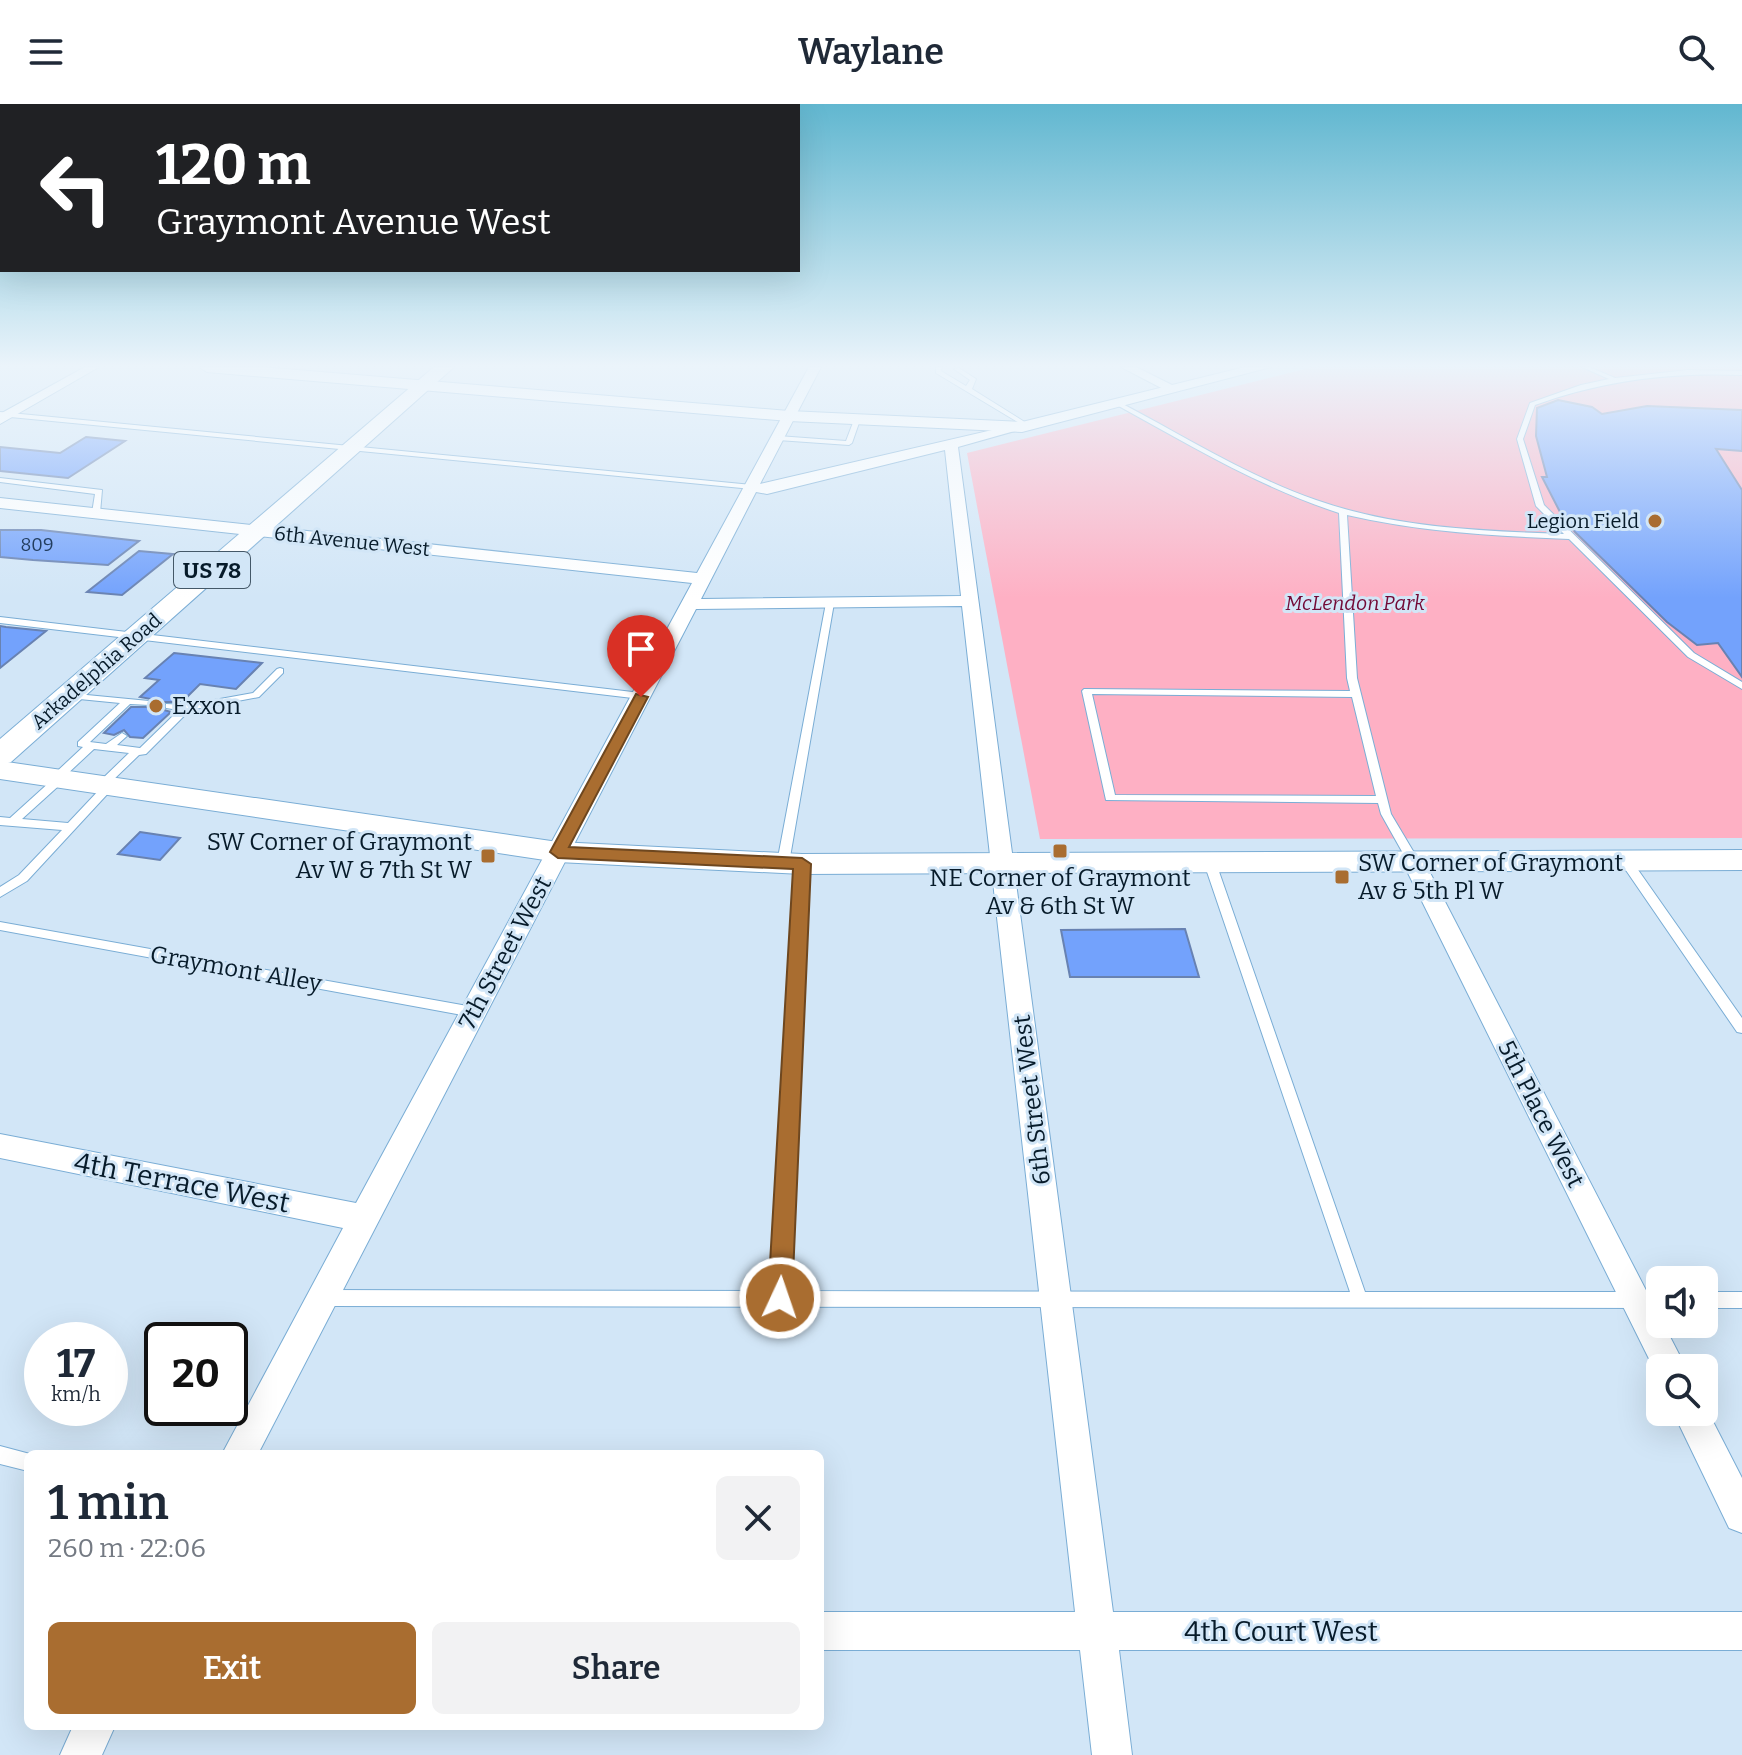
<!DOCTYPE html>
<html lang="en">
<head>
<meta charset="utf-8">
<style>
  body { margin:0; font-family:Bitter,serif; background:#f2f2f3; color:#1f2937; height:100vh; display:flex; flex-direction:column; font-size:30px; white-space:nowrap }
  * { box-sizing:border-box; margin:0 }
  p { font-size:26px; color:#747a83 }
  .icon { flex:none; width:44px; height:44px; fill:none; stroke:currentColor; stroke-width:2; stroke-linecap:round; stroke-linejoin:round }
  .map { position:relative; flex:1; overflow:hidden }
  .details { position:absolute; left:24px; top:1346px; width:800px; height:280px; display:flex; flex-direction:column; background:#fff; border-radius:12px; box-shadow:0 8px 32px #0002 }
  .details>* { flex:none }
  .banner { position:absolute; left:0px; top:0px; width:800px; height:168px; box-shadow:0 8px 32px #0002; background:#202124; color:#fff; overflow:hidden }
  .controls { position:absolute; left:1646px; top:1162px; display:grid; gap:16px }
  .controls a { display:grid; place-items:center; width:72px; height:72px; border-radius:12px; background:#fff; box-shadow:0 8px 32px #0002; font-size:40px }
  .speed { position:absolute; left:24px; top:1218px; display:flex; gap:16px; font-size:40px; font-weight:700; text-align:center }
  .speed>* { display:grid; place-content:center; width:104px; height:104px; border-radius:50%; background:#fff; box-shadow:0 8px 32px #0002; line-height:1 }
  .speed small { font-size:20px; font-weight:400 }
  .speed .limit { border:4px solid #111; border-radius:12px; background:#fff; color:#111 }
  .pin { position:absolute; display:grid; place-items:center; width:68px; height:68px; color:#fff; margin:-82px -34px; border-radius:50% 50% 50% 0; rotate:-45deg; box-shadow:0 0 8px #0007 }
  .pin .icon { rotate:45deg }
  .me { position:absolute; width:88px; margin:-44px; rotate:3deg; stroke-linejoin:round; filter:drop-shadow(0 0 6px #0008) }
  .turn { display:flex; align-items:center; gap:28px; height:168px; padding:0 24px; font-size:36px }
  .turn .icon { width:104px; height:104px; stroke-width:2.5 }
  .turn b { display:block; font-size:56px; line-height:68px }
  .round { display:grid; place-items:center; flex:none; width:84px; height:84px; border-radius:12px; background:#f2f2f3 }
  .head { display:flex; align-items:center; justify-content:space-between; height:136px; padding:0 24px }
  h1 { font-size:48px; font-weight:600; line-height:60px }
  .primary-button { display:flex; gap:16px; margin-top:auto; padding:16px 24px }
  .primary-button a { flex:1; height:92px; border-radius:12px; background:#a96d30; color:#fff; font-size:32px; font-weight:600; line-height:92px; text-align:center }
  .primary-button a+a { background:#f2f2f3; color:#1f2937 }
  header { display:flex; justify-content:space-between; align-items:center; height:104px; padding:0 24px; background:#fff; font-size:36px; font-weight:600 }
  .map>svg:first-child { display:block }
  .green { fill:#feb0c4 }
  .building { fill:#73a2fc; stroke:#6882b2; stroke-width:2 }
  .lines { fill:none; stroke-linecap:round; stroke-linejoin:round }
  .lane-casing { stroke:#7aadd5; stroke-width:2 }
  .street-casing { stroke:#7aadd5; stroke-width:2 }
  .secondary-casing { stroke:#7aadd5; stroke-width:2 }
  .primary-casing { stroke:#7aadd5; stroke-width:2 }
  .lane { fill:#fff; fill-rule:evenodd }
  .street { fill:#fff; fill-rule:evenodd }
  .secondary { fill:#fff; fill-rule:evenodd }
  .primary { fill:#fff; fill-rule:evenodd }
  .route { fill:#a96d30; stroke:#6e471f; stroke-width:2 }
  .poi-dot { fill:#a96d30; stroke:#d2e6f7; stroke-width:3 }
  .labels { text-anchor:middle; stroke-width:6; stroke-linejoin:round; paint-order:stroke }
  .far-number-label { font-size:18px; fill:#223d5e }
  .far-poi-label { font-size:20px; fill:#071b2a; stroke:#d2e6f7; text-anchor:end }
  .far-street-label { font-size:20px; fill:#071b2a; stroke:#d2e6f7 }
  .far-park-label { font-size:20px; font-style:italic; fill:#720936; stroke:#d2e6f7 }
  .shield { fill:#d2e6f7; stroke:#445868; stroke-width:2 }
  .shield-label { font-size:22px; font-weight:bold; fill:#071b2a }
  .poi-label { font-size:24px; fill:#071b2a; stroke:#d2e6f7; text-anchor:start }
  .street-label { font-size:24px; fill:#071b2a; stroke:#d2e6f7 }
  .near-street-label { font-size:28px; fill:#071b2a; stroke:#d2e6f7 }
</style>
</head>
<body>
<header><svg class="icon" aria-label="menu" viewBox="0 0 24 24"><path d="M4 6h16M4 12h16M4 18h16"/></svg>Waylane<svg class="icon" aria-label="search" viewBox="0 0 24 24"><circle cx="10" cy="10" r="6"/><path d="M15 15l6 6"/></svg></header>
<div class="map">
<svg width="1742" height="1651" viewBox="0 0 1742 1651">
  <rect width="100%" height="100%" fill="#d2e6f7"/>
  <path class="green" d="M1313 263H1742V734L1040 735 967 349Z"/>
  <path class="building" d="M1558 296 1592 303 1602 310 1647 302 1742 306V347L1716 345 1742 386V573L1718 539 1697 541 1667 518 1575 428 1560 408 1542 373H1547L1536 332 1537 304Z
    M86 333 125 337 68 374 0 367V343L60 349Z
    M0 426H41L139 437 108 461 33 456 0 453Z
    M139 447 173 450 122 491 87 488Z
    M0 522 6 523 46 527 0 564Z
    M174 549 262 559 236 585 200 580 182 598H164V606L171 608 143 634 130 633 124 626 114 631 104 629 131 603H151V595L140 593 159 576 145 574Z
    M140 728 180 734 160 756 118 750Z
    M1185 825 1199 873H1070L1061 826Z"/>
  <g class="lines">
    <g class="lane-casing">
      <path id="lane" d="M936 263H942L941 267 966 282 970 276 954 265 959 264 976 275 972 285 1031 322 1026 323 936 269Z
        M1582 263H1589L1615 274 1688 266 1742 267V271C1670 268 1603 276 1535 301L1523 335 1544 401 1694 549 1742 578V585L1688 553 1569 435C1494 432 1420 428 1347 411L1357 574 1391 710 1419 757 1417 760H1409L1381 710 1378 699 1106 696 1082 587 1084 585 1350 587 1347 574 1339 409C1259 383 1188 340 1115 300V298H1119C1184 332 1247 372 1316 396 1395 424 1481 427 1564 430L1536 402 1517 335 1530 299 1581 281 1609 275ZM1092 590 1352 593 1376 692 1115 691Z
        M0 308 752 381 756 383 752 385 0 312Z
        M857 314 860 316 852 339 849 341 778 336 775 334 778 332 846 337 854 316Z
        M0 374 102 386 100 409 96 411 92 409 95 390 0 378Z
        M830 496 834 499 789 759 783 763 777 759 826 499Z
        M0 513 641 589 646 592 641 595 0 519Z
        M280 564 283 565V569L259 593 190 606 146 650 139 651 110 679 114 682 113 684 27 777 0 793V783L19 771 62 726 0 721V713L10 714 52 676V672L83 643 78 642V638L120 599 69 594 66 593V589L149 597V601L130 600 90 638 106 640 122 629 127 632 117 641 140 644 179 606 166 604V600L187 601 253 589 277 565ZM94 645 129 649 98 679 97 681 101 684 68 719 22 715 64 677 65 675 64 673Z
        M1625 752 1629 753 1742 914V929L1737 928 1621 759 1619 756 1621 753Z
        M1210 755 1216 759 1365 1188H1660V1204L325 1202 319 1199 317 1194 319 1189 325 1186 772 1187 796 760 802 756 808 760 788 1187 1350 1188 1204 759Z
        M0 818 473 903 478 904 479 908 478 912 473 913 0 826Z
        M1704 1188H1742V1204H1704Z
        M0 1342 30 1350H28V1367L0 1360Z"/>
    </g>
    <g class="street-casing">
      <path id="street" d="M85 263H99L0 320V310Z
        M809 263H821L760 380 1022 319 1029 323 958 343 1113 1508H1742V1546H1119L1132 1651H1092L1080 1546H820V1508H1075L962 502 696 505 258 1350H222L343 1124 0 1054V1030L356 1099 692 479 0 404V394L697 469ZM945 346 961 492 701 495 756 388 767 390Z
        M1121 263H1136L1180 285 1169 288Z
        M1413 749 1424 757 1680 1252 1685 1264H1660V1277L1402 757Z
        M1704 1300 1742 1374V1429L1729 1424 1673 1308H1704Z
        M73 1622H115L102 1651H60Z"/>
    </g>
    <g class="secondary-casing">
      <path id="secondary" d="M199 263H261L789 307 1022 318 1245 263H1271L1022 328 789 317 207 268Z
        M0 657 558 738 802 750 1742 746V766L802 770 558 758 0 675Z"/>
    </g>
    <g class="primary-casing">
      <path id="primary" d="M434 263H454L11 658 0 661V635Z"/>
    </g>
    <use href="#lane" class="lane"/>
    <use href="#street" class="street"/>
    <use href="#secondary" class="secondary"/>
    <use href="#primary" class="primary"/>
  </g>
  <linearGradient id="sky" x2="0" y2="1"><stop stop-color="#61b7d0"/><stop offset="0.53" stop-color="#ebf4fb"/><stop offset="1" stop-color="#ebf4fb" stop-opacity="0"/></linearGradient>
  <rect width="1742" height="494" fill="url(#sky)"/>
  <path class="route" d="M636 590 648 593 569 743 802 754 811 760 792 1194 789 1202 780 1206 772 1202 768 1194 793 765 558 754 550 748Z"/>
  <g class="poi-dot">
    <circle cx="1655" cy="417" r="8"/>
    <circle cx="156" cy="602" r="8"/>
    <rect x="1052" y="739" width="16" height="16" rx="4"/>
    <rect x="480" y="744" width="16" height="16" rx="4"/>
    <rect x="1334" y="765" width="16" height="16" rx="4"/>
  </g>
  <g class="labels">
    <g class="far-number-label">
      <text x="37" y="447">809</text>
    </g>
    <g class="far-poi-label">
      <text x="1639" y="424">Legion Field</text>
    </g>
    <g class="far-street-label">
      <text transform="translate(352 437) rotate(6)" y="7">6th Avenue West</text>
      <text transform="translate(96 567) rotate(-41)" y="7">Arkadelphia Road</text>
    </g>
    <g class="far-park-label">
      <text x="1355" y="506">McLendon Park</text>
    </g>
    <rect class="shield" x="174" y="448" width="76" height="36" rx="6"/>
    <g class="shield-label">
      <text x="212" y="474">US 78</text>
    </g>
    <g class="poi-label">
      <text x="172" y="610">Exxon</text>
      <text x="472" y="746" text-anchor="end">SW Corner of Graymont<tspan x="472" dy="28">Av W &amp; 7th St W</tspan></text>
      <text x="1358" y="767">SW Corner of Graymont<tspan x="1358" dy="28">Av &amp; 5th Pl W</tspan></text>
      <text x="1060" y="782" text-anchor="middle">NE Corner of Graymont<tspan x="1060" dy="28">Av &amp; 6th St W</tspan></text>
    </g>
    <g class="street-label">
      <text transform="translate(505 849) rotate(-62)" y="8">7th Street West</text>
      <text transform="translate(236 865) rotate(10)" y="8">Graymont Alley</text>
      <text transform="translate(1032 996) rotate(-97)" y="8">6th Street West</text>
      <text transform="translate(1541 1010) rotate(63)" y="8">5th Place West</text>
    </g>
    <g class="near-street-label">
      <text transform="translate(182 1078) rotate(11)" y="10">4th Terrace West</text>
      <text x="1281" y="1537">4th Court West</text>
    </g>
  </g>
</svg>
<div class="controls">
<a><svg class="icon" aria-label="sound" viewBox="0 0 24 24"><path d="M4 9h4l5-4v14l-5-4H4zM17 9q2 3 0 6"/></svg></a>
<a><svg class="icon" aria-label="search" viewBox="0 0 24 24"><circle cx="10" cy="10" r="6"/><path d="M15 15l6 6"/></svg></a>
</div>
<div class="speed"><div>17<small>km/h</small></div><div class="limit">20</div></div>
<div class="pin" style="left:641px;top:593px;background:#d93025"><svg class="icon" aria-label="arrive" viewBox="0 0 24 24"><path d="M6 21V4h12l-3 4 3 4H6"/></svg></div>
<svg class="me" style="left:780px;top:1194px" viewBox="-20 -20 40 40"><circle r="17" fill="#a96d30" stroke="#fff" stroke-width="3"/><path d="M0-11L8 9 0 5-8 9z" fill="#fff"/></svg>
<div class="banner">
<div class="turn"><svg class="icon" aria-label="left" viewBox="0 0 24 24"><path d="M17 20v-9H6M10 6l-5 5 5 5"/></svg><div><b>120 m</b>Graymont Avenue West</div></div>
</div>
<section class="details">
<div class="head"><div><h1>1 min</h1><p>260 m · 22:06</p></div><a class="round"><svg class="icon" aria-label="close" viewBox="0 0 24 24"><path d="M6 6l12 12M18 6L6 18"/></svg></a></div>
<div class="primary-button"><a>Exit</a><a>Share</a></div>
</section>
</div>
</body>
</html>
